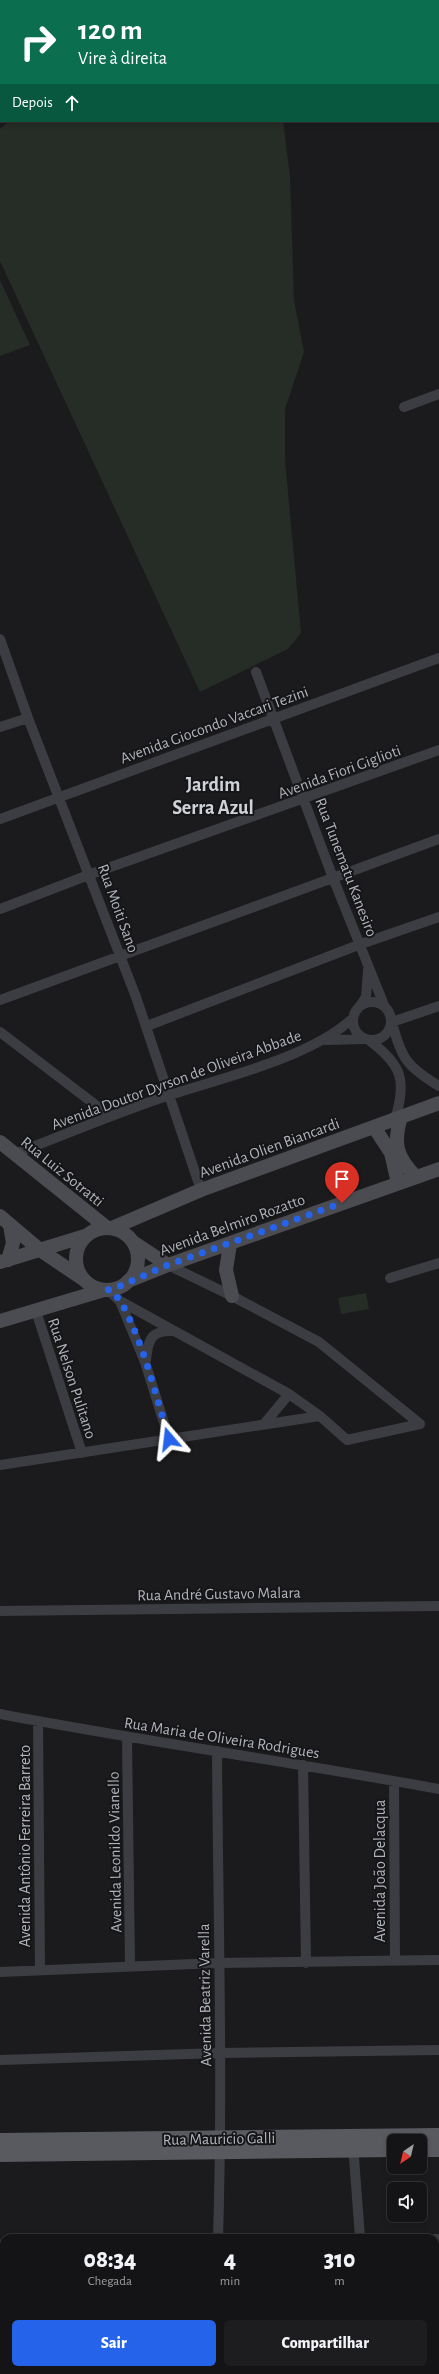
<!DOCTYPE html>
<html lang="pt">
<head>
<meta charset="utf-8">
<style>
  body { margin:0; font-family:"Alegreya Sans",sans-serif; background:#1d1d1f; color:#f1f3f6; height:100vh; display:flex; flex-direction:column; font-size:15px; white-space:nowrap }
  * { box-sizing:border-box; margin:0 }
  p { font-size:13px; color:#9d9ea1 }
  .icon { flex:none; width:22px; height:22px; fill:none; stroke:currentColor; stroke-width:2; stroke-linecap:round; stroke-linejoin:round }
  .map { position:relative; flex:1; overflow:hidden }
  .panel { position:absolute; left:0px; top:2234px; width:439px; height:140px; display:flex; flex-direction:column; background:#141416; border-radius:12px 12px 0 0; box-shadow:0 2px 6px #0003,0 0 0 1px #333335 }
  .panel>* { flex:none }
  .guide { position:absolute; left:0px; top:0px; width:439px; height:122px; box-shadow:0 2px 6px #0003,0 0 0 1px #333335; background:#0b6e4f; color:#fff; overflow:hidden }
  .needle { width:26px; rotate:215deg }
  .tools { position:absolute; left:387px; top:2134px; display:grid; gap:8px }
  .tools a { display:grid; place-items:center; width:40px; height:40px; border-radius:6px; background:#141416; box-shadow:0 2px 6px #0003,0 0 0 1px #333335; font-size:20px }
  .pin { position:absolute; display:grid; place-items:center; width:34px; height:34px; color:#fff; margin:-41px -17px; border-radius:50% 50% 50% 0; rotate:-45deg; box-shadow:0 0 4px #0007 }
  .pin .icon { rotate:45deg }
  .me { position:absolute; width:44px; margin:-22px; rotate:343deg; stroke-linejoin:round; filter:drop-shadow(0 0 3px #0008) }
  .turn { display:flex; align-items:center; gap:14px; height:84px; padding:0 12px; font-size:18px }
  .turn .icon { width:52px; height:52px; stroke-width:2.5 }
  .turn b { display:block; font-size:28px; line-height:34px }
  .then { display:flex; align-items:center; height:38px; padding:0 12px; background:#0003; gap:8px; font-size:15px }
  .eta { display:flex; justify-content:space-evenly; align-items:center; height:68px; text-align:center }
  .eta b { font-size:24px; font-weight:800; line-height:28px }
  .action { display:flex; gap:8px; margin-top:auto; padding:8px 12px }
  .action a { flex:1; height:46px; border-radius:6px; background:#2563eb; color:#fff; font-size:16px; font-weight:800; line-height:46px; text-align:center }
  .action a+a { background:#1d1d1f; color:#f1f3f6 }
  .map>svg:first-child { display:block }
  .green { fill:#252d26 }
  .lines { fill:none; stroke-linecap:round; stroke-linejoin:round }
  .street { stroke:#3c3d42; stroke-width:10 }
  .secondary { stroke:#4a4c52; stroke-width:14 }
  .primary { stroke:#585a60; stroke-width:16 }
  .route { stroke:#2563eb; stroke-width:7; stroke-dasharray:0 12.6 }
  .labels { text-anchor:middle; stroke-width:4; stroke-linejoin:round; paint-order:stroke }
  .street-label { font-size:16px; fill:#afb3bb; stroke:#161618 }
  .district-label { font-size:20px; font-weight:bold; fill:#cfd2d8; stroke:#161618 }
</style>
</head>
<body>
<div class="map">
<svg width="439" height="2374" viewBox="0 0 439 2374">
  <rect width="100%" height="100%" fill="#1b1b1d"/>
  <path class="green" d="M0 0H197L1 1 0 74Z
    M9 121H283L290 177 294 300 304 352 285 409V460L301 633 288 649 200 692 0 261V129Z
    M0 280 30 345 0 356Z
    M366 1293 369 1309 341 1314 338 1298Z"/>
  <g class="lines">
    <path class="street" d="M404 407 439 394
      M0 639 28 718 136 997 201 1190
      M256 672 333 878 384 1005
      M0 727 28 718
      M0 819 439 658
      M0 909 91 874 439 750
      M0 1000 439 839
      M353 1021a19 19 0 1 1 38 0a19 19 0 1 1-38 0Z
      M360 1006 366 997 368 970
      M439 1006 392 1022C401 1058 407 1067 439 1086
      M147 1026 361 944 439 917
      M0 1032 110 1116
      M326 1040 364 1039
      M370 1041C402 1065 407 1081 395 1119
      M15 1154C66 1134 118 1112 170 1095 225 1077 312 1057 353 1018
      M168 1265 232 1296 319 1342 420 1424
      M390 1278 439 1263
      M108 1290 120 1301 289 1394 320 1416 347 1440 420 1424
      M120 1301 145 1362 169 1439
      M36 1311 82 1453
      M146 1360C148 1339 151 1330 174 1331
      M264 1424 289 1394
      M0 1465 320 1416
      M0 1611 439 1606
      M0 1714C146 1742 293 1762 439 1789
      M38 1721 40 1970
      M127 1738 130 1965
      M217 1751C218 1913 223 2076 218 2238
      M303 1765 306 1963
      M394 1781 395 1960
      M0 1972 218 1963 439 1960
      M0 2060 220 2053 439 2050
      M353 2144 360 2238
      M435 2239H439
      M0 2245 4 2244
      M435 2326H439
      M0 2331H4
      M11 2370V2374
      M81 2370V2374
      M218 2370V2374
      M363 2370V2374
      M150 2374V2370
      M290 2374V2370"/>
    <path class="secondary" d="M401 1117C393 1143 396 1157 416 1177
      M374 1127 391 1153 398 1183
      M0 1142 106 1227
      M0 1216 40 1250 83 1279
      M112 1228 201 1190 439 1103
      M76 1259a31 31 0 1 1 62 0a31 31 0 1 1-62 0Z
      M133 1242 168 1265
      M230 1244 226 1270 232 1296
      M8 1260 13 1243 10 1225
      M0 1262 85 1236
      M128 1281 168 1265 439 1169
      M0 1321 104 1290"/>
    <path class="primary" d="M0 2141 439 2136
      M420 2149H439
      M0 2154 394 2149"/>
  </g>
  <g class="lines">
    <path class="route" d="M169 1439C155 1393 144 1344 121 1302 118 1297 112 1293 108 1290L115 1288 168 1265 342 1203"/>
  </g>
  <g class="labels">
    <g class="street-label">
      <text transform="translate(214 724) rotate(-20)" y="6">Avenida Giocondo Vaccari Tezini</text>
      <text transform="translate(339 771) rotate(-20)" y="6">Avenida Fiori Giglioti</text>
      <text transform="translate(347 867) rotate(69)" y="6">Rua Tunematu Kanesiro</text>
      <text transform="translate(119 908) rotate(70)" y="6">Rua Moiti Sano</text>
      <text transform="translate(176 1079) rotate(-20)" y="6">Avenida Doutor Dyrson de Oliveira Abbade</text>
      <text transform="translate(269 1147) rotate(-20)" y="6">Avenida Olien Biancardi</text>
      <text transform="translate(63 1171) rotate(39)" y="6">Rua Luiz Sotratti</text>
      <text transform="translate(232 1224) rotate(-20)" y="6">Avenida Belmiro Rozatto</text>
      <text transform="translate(73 1378) rotate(72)" y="6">Rua Nelson Pulitano</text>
      <text transform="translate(219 1593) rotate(-1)" y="6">Rua André Gustavo Malara</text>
      <text transform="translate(222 1737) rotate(9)" y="6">Rua Maria de Oliveira Rodrigues</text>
      <text transform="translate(24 1846) rotate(-90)" y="6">Avenida Antônio Ferreira Barreto</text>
      <text transform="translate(114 1852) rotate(-91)" y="6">Avenida Leonildo Vianello</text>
      <text transform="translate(379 1871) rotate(-90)" y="6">Avenida João Delacqua</text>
      <text transform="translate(204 1995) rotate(-91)" y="6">Avenida Beatriz Varella</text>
      <text transform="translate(219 2138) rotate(-1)" y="6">Rua Mauricio Galli</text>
    </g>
    <g class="district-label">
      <text x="213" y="791">Jardim<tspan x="213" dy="23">Serra Azul</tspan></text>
    </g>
  </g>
</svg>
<div class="tools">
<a><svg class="needle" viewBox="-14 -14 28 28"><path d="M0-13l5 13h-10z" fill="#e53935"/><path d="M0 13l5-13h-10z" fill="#9d9ea1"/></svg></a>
<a><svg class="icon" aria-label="sound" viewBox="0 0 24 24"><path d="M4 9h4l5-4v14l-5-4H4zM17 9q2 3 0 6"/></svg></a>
</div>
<div class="pin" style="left:342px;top:1203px;background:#d93025"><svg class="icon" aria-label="arrive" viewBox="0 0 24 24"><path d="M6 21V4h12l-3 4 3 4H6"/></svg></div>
<svg class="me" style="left:169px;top:1439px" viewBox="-20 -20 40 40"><path d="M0-17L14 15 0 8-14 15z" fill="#2563eb" stroke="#fff" stroke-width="4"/></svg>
<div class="guide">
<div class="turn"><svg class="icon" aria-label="right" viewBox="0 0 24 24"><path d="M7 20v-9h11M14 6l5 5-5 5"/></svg><div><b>120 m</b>Vire à direita</div></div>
<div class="then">Depois<svg class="icon" aria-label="ahead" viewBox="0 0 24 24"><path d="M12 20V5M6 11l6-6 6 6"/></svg></div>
</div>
<section class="panel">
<div class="eta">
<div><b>08:34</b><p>Chegada</p></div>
<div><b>4</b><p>min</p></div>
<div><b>310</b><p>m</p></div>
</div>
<div class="action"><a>Sair</a><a>Compartilhar</a></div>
</section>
</div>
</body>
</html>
